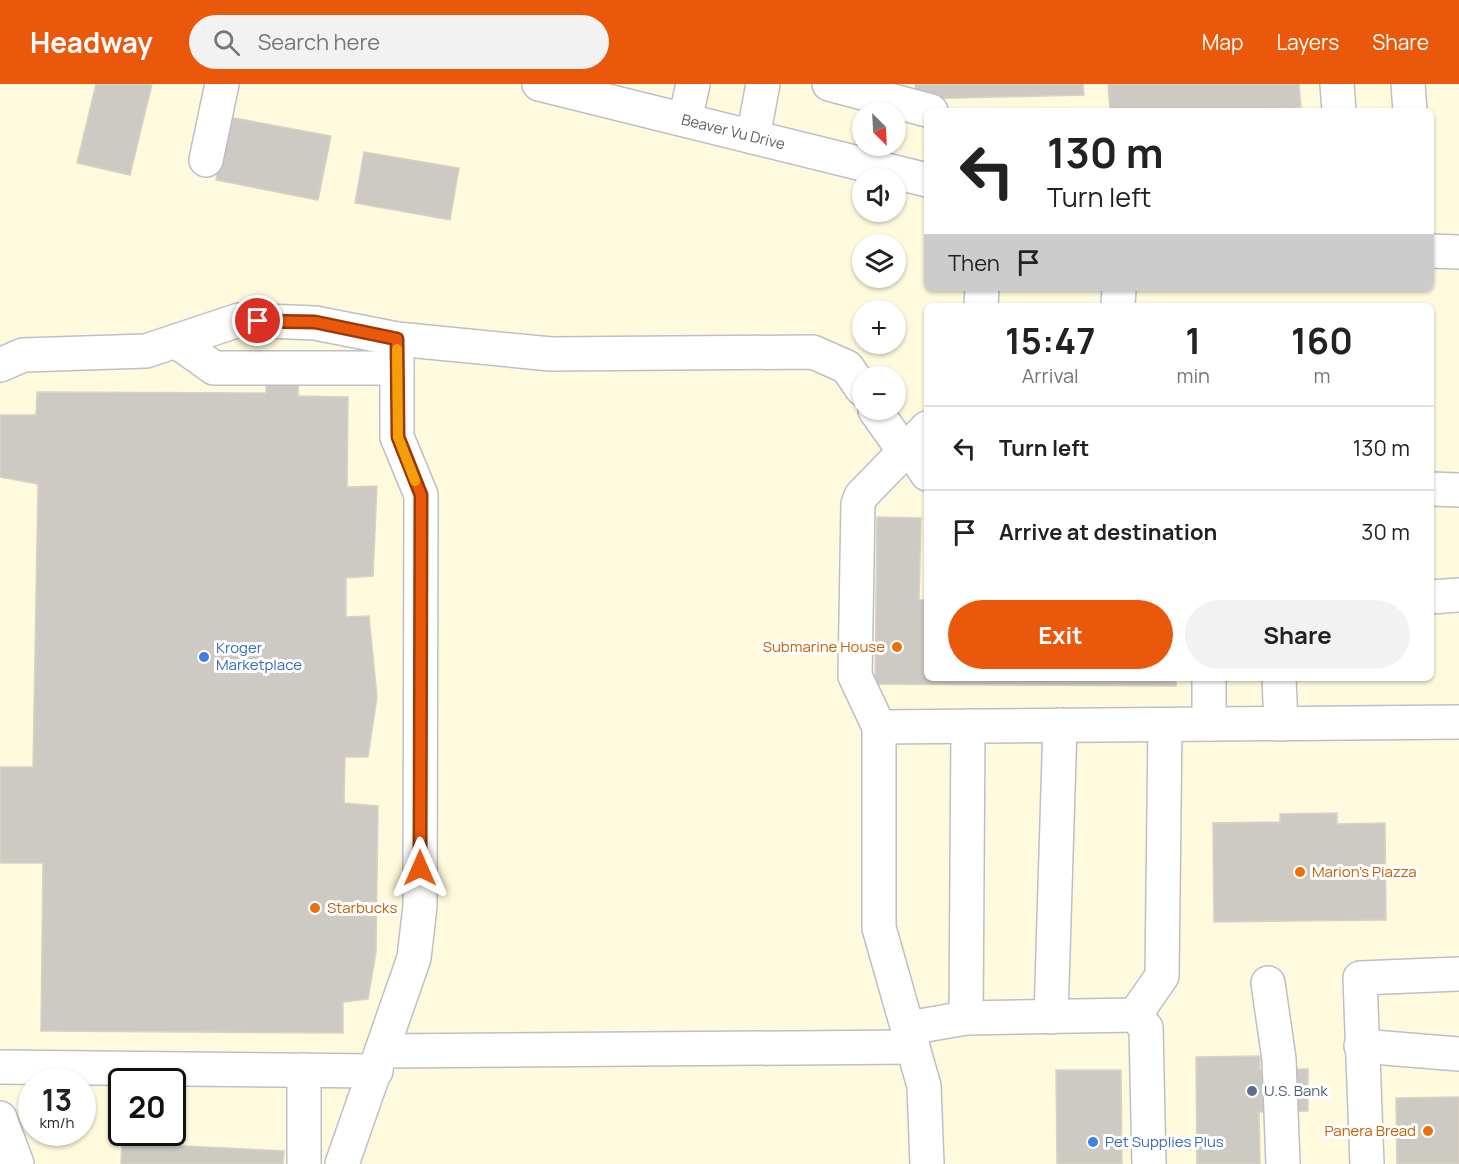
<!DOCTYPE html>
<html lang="en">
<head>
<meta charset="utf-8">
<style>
  body { margin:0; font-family:Manrope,sans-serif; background:#f2f2f2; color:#222; height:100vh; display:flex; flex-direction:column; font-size:22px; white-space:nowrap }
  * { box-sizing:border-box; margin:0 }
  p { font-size:20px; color:#767676 }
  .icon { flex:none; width:33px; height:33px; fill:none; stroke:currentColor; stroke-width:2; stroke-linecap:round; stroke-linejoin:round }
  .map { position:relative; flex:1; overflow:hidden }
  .drawer { position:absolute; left:924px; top:219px; width:510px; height:378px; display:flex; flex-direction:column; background:#fff; border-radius:9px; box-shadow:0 2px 4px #0004 }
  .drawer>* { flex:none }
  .hud { position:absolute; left:924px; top:24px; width:510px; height:183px; border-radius:9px; box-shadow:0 2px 4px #0004; background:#fff; color:#222; overflow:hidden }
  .needle { width:39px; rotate:156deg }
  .buttons { position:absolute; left:852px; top:18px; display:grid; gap:12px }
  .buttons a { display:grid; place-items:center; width:54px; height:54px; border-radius:50%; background:#fff; box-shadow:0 2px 4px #0004; font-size:30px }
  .speed { position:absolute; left:18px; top:984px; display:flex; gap:12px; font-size:30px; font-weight:700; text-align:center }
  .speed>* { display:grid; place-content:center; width:78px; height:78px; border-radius:50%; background:#fff; box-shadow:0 2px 4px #0004; line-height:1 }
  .speed small { font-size:15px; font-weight:400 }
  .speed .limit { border:3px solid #111; border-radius:9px; background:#fff; color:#111 }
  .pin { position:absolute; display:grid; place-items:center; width:51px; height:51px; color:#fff; margin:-26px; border:3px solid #fff; border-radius:50%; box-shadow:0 2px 6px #0007 }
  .me { position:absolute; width:66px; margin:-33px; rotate:0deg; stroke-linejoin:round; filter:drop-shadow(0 0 4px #0008) }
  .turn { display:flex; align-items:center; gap:21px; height:126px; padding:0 24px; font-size:27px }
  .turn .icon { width:78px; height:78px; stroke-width:2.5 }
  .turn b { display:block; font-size:42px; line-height:51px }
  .then { display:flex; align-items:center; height:57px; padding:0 24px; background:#0003; gap:12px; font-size:22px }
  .eta { display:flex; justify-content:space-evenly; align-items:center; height:102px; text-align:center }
  .eta b { font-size:36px; font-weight:700; line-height:42px }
  .primary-button { display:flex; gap:12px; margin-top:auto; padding:12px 24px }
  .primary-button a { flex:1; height:69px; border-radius:36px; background:#ea580c; color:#fff; font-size:24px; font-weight:700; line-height:69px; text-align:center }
  .primary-button a+a { background:#f2f2f2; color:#222 }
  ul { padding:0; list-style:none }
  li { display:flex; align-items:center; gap:18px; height:84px; padding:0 24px; border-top:2px solid #e0e0e0 }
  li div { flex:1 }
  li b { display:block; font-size:22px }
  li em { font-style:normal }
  header { display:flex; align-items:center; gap:36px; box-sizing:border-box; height:84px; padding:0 30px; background:#ea580c; color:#fff }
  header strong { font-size:28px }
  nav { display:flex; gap:33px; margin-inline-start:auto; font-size:21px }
  .search { width:420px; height:54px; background:#f2f2f2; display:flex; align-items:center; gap:15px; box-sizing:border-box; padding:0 21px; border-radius:33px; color:#767676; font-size:22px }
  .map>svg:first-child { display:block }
  .commercial { fill:#fffadd; fill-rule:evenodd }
  .building { fill:#cccac3; stroke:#d7d3c3; stroke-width:1.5 }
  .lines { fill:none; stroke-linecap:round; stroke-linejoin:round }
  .minor-casing { stroke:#bdbfc6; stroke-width:36 }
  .minor { stroke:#fff; stroke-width:33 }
  .route-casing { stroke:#983908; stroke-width:15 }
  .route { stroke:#ea580c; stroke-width:10 }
  .slow { stroke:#f59e0b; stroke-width:10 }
  .food-dot { fill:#e8710a; stroke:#fff; stroke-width:2 }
  .shop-dot { fill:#3f7fe0; stroke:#fff; stroke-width:2 }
  .service-dot { fill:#5c6f8a; stroke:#fff; stroke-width:2 }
  .labels { text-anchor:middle; stroke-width:6; stroke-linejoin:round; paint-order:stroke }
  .street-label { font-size:15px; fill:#5d6168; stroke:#fff }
  .food-label { font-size:15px; fill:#c56008; stroke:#fff; text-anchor:end }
  .shop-label { font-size:15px; fill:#366cbe; stroke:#fff; text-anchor:start }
  .service-label { font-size:15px; fill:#4e5e75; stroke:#fff; text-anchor:start }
</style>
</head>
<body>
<header>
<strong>Headway</strong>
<div class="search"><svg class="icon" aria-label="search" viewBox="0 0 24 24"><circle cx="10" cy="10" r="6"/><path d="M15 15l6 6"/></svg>Search here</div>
<nav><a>Map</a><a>Layers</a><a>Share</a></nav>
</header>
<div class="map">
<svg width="1459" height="1080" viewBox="0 0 1459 1080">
  <rect width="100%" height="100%" fill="#f1f0e6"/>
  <path class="commercial" d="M0 0H1459V1080H0ZM927 27H1431V204H927ZM862 28H896V62H862ZM862 94H896V128H862ZM862 160H896V194H862ZM927 222H1431V594H927ZM862 226H896V260H862ZM862 292H896V326H862ZM32 998H82V1048H32ZM122 998H172V1048H122Z"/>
  <path class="building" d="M96 0H152L130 91 77 79Z
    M915 0H1083L1084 11 917 15Z
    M1108 0H1299L1301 23 1226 27H1110Z
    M229 33 331 52 318 116 216 96Z
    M364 68 459 84 450 136 355 119Z
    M266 272H299L298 312 348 313 347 403 377 402 373 492 346 494V533L369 532 377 613 368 673H345L344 719 378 722 376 868 368 915 343 918V949L41 947 43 779H0V683H33L38 400 0 393V331H36L37 308 266 309Z
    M877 433 921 434 919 516H927V594H1176V602L875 600Z
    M1337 729V740L1385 739 1386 836 1214 838 1213 739 1280 738V730Z
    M1260 972V986L1308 985V1027L1259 1028 1260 1080H1197L1196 973Z
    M1056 986H1121L1122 1080H1057Z
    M1459 1013V1080H1397L1396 1014Z
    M122 1059 284 1067 283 1080H121Z"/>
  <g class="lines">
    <g class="minor-casing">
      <g id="minor">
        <path id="s1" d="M539 0 927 96"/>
        <path d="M829 0 931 27"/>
        <path d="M1337 0 1339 27"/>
        <path d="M1408 0 1410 27"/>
        <path d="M685 36 693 0"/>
        <path d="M753 53 763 0"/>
        <path d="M206 76 222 0"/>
        <path d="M1431 167 1459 168"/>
        <path d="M981 222 982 204"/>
        <path d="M1118 222 1119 204"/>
        <path d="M176 257 214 284H397"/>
        <path d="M0 281 23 271 146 267 239 236 315 239 397 255 551 270 813 268 847 283 862 305"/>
        <path d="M875 326 904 367"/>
        <path d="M927 344 861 412 858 420 855 592 879 643V844L924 1002 927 1080"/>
        <path d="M909 362 927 390"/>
        <path d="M1431 405 1459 406"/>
        <path d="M1431 513 1459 511"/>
        <path d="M1209 594V640"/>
        <path d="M1279 594 1281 640"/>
        <path d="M879 643 1459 638"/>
        <path d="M1268 899 1279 975 1283 1080"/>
        <path d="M1135 931 1146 944 1149 1080"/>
        <path d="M1051 933 1060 641"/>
        <path d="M966 934 968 642"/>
        <path d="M908 944 966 934 1135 931 1162 892 1165 641"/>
        <path d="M1361 962 1459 970"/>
        <path d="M382 967 913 963"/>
        <path d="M0 983 376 987"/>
        <path d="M304 986V1080"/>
        <path d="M0 1034 17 1080"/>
        <path d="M342 1080 414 874 420 822 421 411 397 353V255"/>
        <path d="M1367 1080 1360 894 1459 890"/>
      </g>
    </g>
    <use href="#minor" class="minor"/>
  </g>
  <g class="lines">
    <g class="route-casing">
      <path id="route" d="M258 237 315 238 397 255 398 353 421 411 420 784"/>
    </g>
    <use href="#route" class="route"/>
    <path class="slow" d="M397 265 398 353 415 397"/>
  </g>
  <g class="food-dot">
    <circle cx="897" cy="563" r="6"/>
    <circle cx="1300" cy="788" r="6"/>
    <circle cx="315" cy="824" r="6"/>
    <circle cx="1428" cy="1047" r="6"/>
  </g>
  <g class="shop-dot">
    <circle cx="204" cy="573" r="6"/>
    <circle cx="1093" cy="1058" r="6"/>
  </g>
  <circle class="service-dot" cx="1252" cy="1007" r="6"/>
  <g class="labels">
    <g class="street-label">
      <text dy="5" stroke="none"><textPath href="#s1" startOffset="200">Beaver Vu Drive</textPath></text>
    </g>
    <g class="food-label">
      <text x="885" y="568">Submarine House</text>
      <text x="1312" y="793" text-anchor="start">Marion's Piazza</text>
      <text x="327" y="829" text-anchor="start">Starbucks</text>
      <text x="1416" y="1052">Panera Bread</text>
    </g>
    <g class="shop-label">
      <text x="216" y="569">Kroger<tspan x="216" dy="17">Marketplace</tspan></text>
      <text x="1105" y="1063">Pet Supplies Plus</text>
    </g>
    <g class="service-label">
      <text x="1264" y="1012">U.S. Bank</text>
    </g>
  </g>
</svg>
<div class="buttons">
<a><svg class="needle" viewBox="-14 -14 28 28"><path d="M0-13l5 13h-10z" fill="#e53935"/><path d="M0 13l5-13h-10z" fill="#767676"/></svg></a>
<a><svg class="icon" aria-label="sound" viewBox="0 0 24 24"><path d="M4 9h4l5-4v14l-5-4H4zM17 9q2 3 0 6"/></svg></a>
<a><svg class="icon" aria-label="layers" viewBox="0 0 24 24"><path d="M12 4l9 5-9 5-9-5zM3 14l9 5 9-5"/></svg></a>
<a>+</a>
<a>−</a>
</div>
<div class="speed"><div>13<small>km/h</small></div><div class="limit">20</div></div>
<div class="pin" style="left:258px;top:237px;background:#d93025"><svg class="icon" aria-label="arrive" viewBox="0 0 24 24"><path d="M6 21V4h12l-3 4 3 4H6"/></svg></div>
<svg class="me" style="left:420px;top:784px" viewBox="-20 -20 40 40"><path d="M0-17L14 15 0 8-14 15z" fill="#ea580c" stroke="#fff" stroke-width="4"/></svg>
<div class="hud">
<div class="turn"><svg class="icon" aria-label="left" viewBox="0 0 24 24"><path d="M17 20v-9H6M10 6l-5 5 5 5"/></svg><div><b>130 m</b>Turn left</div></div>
<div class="then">Then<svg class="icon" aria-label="arrive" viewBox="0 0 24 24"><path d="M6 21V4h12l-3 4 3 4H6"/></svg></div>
</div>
<section class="drawer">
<div class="eta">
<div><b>15:47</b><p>Arrival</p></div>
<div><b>1</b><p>min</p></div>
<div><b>160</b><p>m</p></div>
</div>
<ul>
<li><svg class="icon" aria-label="left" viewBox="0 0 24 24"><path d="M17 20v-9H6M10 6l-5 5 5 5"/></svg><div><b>Turn left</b></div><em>130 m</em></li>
<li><svg class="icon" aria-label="arrive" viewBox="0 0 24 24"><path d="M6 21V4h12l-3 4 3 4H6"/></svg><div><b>Arrive at destination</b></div><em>30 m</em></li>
</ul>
<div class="primary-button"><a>Exit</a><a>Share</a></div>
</section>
</div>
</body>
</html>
